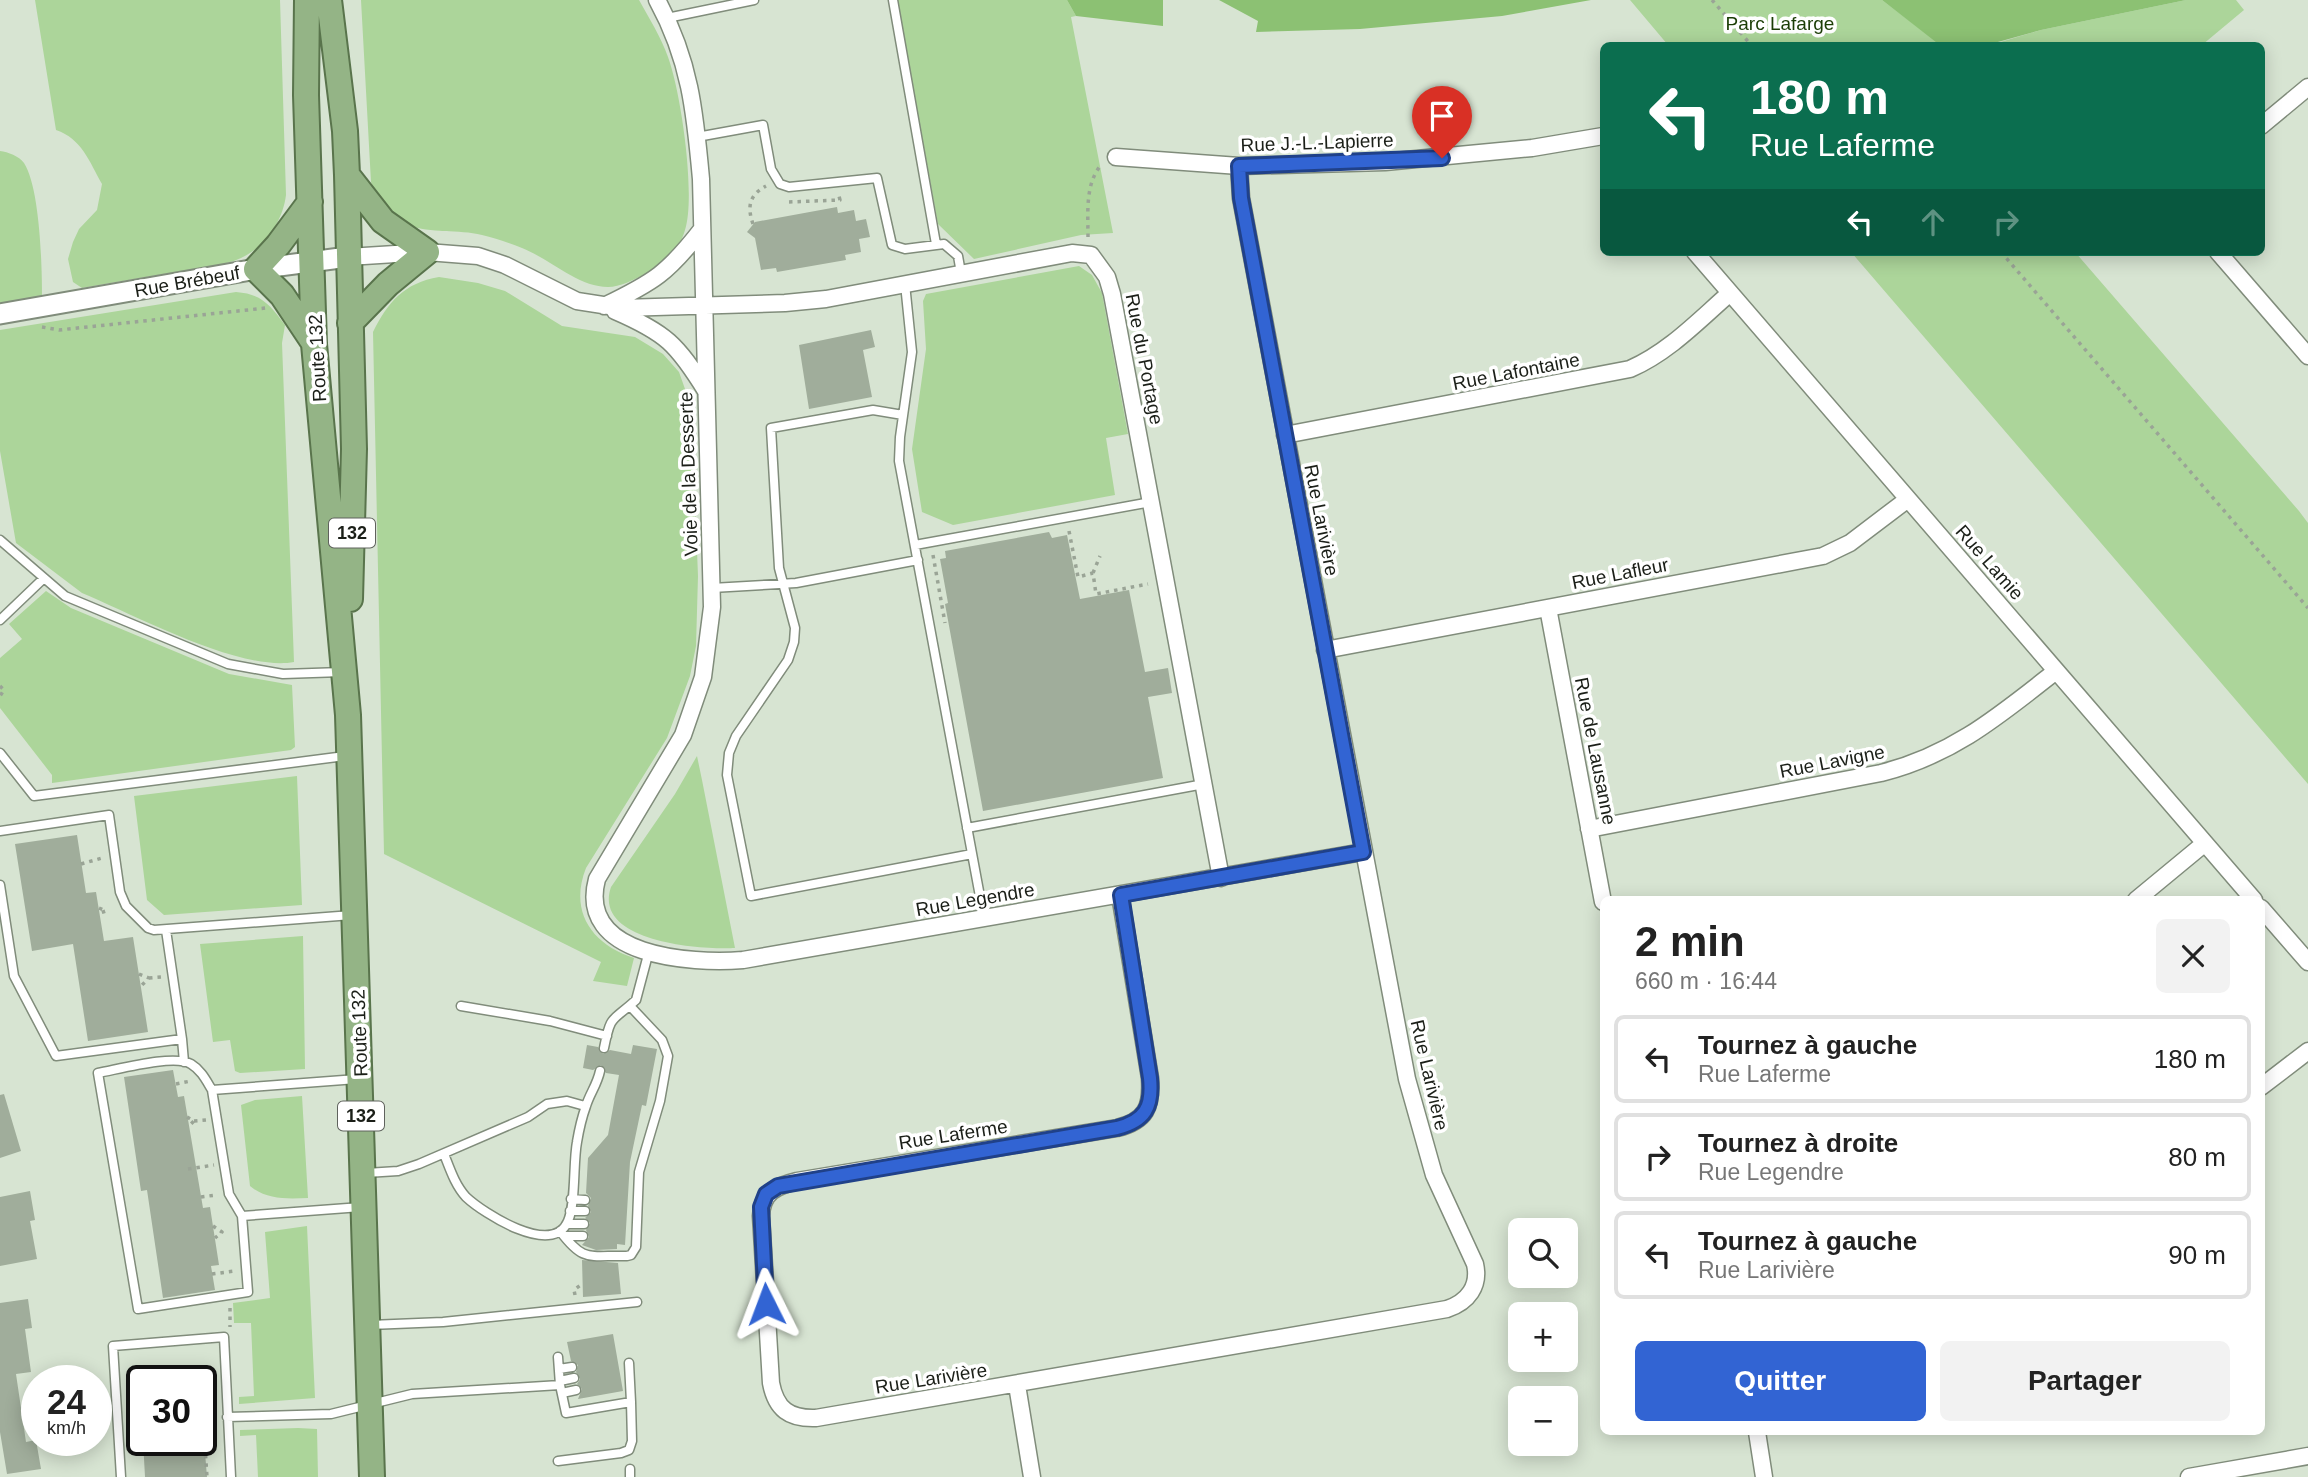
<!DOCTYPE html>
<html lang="fr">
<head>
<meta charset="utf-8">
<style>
  body { margin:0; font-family:Helvetica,sans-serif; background:#f2f2f2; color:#222; height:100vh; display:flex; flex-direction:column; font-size:26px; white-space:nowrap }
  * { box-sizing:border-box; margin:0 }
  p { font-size:23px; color:#767676 }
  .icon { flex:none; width:38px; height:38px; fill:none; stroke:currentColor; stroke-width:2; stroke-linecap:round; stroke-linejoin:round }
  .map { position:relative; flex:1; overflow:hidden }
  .sheet { position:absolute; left:1600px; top:896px; width:665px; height:539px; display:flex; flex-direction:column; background:#fff; border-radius:10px; box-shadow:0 4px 18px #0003 }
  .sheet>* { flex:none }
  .guide { position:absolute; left:1600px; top:42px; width:665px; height:214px; border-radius:10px; box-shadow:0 4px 18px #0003; background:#0b6e4f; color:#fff; overflow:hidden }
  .fabs { position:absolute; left:1508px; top:1218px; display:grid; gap:14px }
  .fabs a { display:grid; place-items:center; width:70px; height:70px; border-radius:10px; background:#fff; box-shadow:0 4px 18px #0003; font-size:35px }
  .speed { position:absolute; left:21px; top:1365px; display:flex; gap:14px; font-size:35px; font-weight:700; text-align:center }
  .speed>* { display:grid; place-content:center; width:91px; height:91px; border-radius:50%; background:#fff; box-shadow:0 4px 18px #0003; line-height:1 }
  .speed small { font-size:18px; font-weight:400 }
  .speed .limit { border:4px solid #111; border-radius:10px; background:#fff; color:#111 }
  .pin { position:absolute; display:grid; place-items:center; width:60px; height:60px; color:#fff; margin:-72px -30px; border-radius:50% 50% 50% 0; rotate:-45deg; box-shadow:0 0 7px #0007 }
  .pin .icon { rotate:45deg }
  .me { position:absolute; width:77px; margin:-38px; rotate:357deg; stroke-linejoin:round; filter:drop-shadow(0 0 5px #0008) }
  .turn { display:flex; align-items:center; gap:24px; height:147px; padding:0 35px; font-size:32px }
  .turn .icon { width:91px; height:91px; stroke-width:2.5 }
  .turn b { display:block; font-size:49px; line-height:60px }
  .lanes { display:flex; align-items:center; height:66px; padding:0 35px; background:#0003; justify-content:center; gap:35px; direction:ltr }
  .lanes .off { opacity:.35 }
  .round { display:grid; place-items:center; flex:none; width:74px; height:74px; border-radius:10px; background:#f2f2f2 }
  .overview { display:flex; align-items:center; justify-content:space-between; height:119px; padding:0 35px }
  h1 { font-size:42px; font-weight:700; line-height:52px }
  .action { display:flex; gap:14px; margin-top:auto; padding:14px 35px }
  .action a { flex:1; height:80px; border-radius:10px; background:#3264d3; color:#fff; font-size:28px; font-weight:700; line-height:80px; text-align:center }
  .action a+a { background:#f2f2f2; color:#222 }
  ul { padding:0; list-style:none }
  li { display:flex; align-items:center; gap:21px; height:88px; margin:0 14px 10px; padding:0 21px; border:4px solid #e0e0e0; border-radius:10px }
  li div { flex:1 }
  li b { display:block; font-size:26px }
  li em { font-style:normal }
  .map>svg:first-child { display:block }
  .green { fill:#acd59a }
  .forest { fill:#8cc173 }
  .building { fill:#a0ad9b }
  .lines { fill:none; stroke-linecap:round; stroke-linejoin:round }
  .service-casing { stroke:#808c7b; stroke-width:11 }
  .minor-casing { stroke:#808c7b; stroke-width:19 }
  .tertiary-casing { stroke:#808c7b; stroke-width:23 }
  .trunk-casing { stroke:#59744c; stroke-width:28 }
  .path { stroke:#9aa496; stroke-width:3.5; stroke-dasharray:3.5 5; stroke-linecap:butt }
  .service { stroke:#fff; stroke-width:8 }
  .minor { stroke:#fff; stroke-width:16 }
  .tertiary { stroke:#fff; stroke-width:19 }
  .trunk { stroke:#94b486; stroke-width:24 }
  .route-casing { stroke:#204189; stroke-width:18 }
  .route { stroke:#3264d3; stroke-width:12 }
  .labels { text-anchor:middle; stroke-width:7; stroke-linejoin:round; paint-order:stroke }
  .shield { fill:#fff; stroke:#5f625d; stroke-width:2 }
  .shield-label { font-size:18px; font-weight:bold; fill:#1b1f18 }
  .park-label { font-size:19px; fill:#1b3d05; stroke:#fff }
  .street-label { font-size:19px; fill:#1b1f18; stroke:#fff }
</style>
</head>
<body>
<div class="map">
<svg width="2308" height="1477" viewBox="0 0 2308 1477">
  <rect width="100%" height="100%" fill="#d7e4d2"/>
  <path class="green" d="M35 0H280L286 195C283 220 266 247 241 258 224 266 202 267 183 271 150 276 116 282 82 288L73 282 68 259 73 242 79 229 97 210 102 184C89 161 82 139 56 130Z
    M361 0H639C649 18 661 37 668 57 681 92 696 196 685 230 679 251 663 267 643 275 633 280 620 287 608 287 578 287 550 259 522 248 509 243 495 238 482 235 458 229 431 234 408 225 391 218 376 199 371 182Z
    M897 0H1067L1076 16 1071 17 1113 233 1081 235 974 259 938 224Z
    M1630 0H1882L1941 45H1668Z
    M2186 0H2236L2244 10 2202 45 1987 46 2041 30Z
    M0 151C8 152 19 156 24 163 40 188 42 265 42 296L0 303Z
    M1851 252H2075L2299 511 2308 523V784Z
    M1079 266 1092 275 1102 293 1128 434 1106 438 1115 495 953 525 922 512 912 449 926 349 923 301 926 294Z
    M439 277 478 283 505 291 562 326 635 337 663 354 679 372 685 389 692 422 698 576 696 646 690 676 667 738 586 868C569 911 591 944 634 958L627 986 593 981 601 962 384 854 373 332C388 302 404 283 439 277Z
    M236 292C262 294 270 305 285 325L282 343 294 662C240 672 135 615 82 593L16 543 0 451V330Z
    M46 591 71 608 229 674 292 685 295 747 291 750 52 783V775L0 708V658L22 639 9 624Z
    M697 756 702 780 735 948C701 950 592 942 611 887L675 794Z
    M297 776 302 905 164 915 147 900 134 796Z
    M303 936 305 1069 240 1073 235 1071 230 1040 213 1042 200 944Z
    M302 1096 308 1198C288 1199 266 1200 250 1186L241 1105 255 1100Z
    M307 1226 315 1398 239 1404V1397L254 1396 251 1323H234L233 1303 270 1298 265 1232Z
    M298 1428 317 1429 318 1477H258L256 1435 240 1436V1430Z"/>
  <path class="forest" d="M1067 0H1163V26L1076 16Z
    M1219 0H1591L1502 16 1360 29 1256 32 1258 21Z
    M1882 0H2186L2041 30 1987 45 1941 46Z"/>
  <path class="building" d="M837 207 838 213 854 210 856 221 866 219 870 237 859 239 861 252 845 255 846 260 777 272 776 268 761 270 755 238 747 232 755 222Z
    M871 330 875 347 863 350 872 397 809 409 799 345Z
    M1049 532 1052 538 1067 535 1080 599 1129 590 1145 672 1168 668 1172 693 1148 697 1163 778 983 811 945 604 948 603 940 559 946 558 945 551Z
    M77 835 86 893 96 892 104 941 133 937 148 1032 88 1041 73 944 32 951 15 844Z
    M587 1045 598 1047 603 1054 610 1050 631 1054 633 1045 657 1049 646 1106 642 1105 630 1162 625 1245 617 1244V1249L596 1250 582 1245 589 1237 586 1230 590 1223 585 1218 591 1212 588 1206 591 1198 586 1193 588 1158 608 1135 619 1075 606 1073 601 1065 593 1070 583 1068Z
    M173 1070 178 1097 184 1096 203 1208 210 1207 219 1265 211 1266 215 1290 163 1298 147 1190 141 1191 124 1077Z
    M4 1094 21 1151 0 1158V1095Z
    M30 1191 35 1220 30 1221 37 1259 0 1266V1197Z
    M582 1260 618 1263 621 1294 583 1297Z
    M28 1299 32 1328 25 1329 31 1372 16 1374 26 1442 36 1440 41 1469 7 1474 0 1432V1303Z
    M613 1334 623 1391 578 1399 582 1389 577 1384 580 1379 576 1372 578 1365 571 1361 567 1342Z
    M143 1440H204L207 1477H145Z"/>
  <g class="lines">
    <g class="service-casing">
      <path id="service" d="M893 0 936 244
        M667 18 754 0
        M697 137 763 125 771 169 780 184 789 187 877 178 892 245 905 249 944 244 958 256 961 273
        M905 284 912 352 900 437 899 461 984 918
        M903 415 873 410 771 428 779 568 795 628 794 642 788 660 736 736 729 753 727 775 751 896 972 854
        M0 540 65 596 228 664 283 674 342 672
        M915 545 1151 502
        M712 588 796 583 918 560
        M0 620 44 578
        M0 753 34 796 345 756
        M967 828 1204 784
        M0 831 109 815 120 892 126 906 148 928 154 930 352 915
        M0 885 14 976 56 1056 182 1039 166 930
        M461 1006 550 1021 607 1036
        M182 1039 184 1062
        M604 1048C611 1013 612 1022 636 1000L649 951
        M212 1090C206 1080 201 1070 191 1064 174 1054 120 1069 98 1073L138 1309 248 1292 242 1216 229 1194 212 1090 357 1079
        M444 1154C450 1169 455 1185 466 1197 483 1213 553 1258 568 1221 576 1203 573 1163 577 1142 579 1130 582 1117 586 1106 590 1093 597 1085 600 1071
        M366 1173 398 1171 419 1164 528 1117 547 1104 567 1101 585 1106
        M571 1199 585 1200
        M570 1211H585
        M242 1216 361 1207
        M567 1224H584
        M560 1231C584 1263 589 1255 627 1256L631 1255 636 1247 639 1172 660 1101 668 1056 662 1040 630 1006
        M564 1236H583
        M370 1325 443 1322 637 1302
        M558 1357 560 1385
        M559 1369 572 1367
        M560 1381 574 1378
        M562 1393 576 1390
        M227 1417 331 1414 412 1394 560 1385 566 1413 631 1402 629 1363
        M558 1461 621 1453 629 1450 632 1441 631 1402
        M630 1469V1477
        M121 1477 113 1346 224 1337 231 1477"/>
    </g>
    <g class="minor-casing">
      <path id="minor" d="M657 0C690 60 695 112 701 179L712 607 703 677 683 735 597 879C576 957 691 964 743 960L1363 852
        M2261 126 2308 87
        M1116 157 1239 166 1385 162 1532 148 1603 136
        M1695 252 2254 900
        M2218 252 2308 356
        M348 257 427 252 478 256 505 265 577 301 622 308 785 303 826 299 1072 253 1091 255 1107 277 1112 294 1221 878
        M604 306C654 282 668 273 702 229
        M615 311C666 333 677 344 706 391
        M1285 435 1630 369C1669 352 1699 320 1730 293
        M1548 608 1603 902
        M1325 650 1823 556 1850 543 1908 499
        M1589 829 1881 773C1953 755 2000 715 2056 671
        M1120 895 1150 1078C1152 1107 1146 1121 1117 1128L797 1181C776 1186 762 1192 761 1216L771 1383C776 1409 789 1419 816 1418L1447 1309C1468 1302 1480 1286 1475 1264L1434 1175 1407 1079 1241 198 1239 166
        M2136 900 2205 843
        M2261 908 2308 962
        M2261 1087 2308 1051
        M1017 1385 1032 1477
        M1757 1432 1764 1477
        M2189 1477 2308 1456"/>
    </g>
    <g class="tertiary-casing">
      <path id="tertiary" d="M0 314 256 269 348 257"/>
    </g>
    <g class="trunk-casing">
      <path id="trunk" d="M307 0 306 95 314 344 348 715 372 1477
        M329 0 345 131 347 175 354 449 350 599
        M347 175 383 221 427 252 388 284 350 323
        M310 202 278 245 256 269 282 295 314 343"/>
    </g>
    <path class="path" d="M1712 0 1752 46
      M789 202 840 200 839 196
      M753 224C747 207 749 195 766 186
      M1088 237C1088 213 1085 184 1101 165
      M2001 252 2308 608
      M42 327 59 330 266 308
      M1069 531 1078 577 1093 573 1096 594 1148 584
      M933 555 945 623
      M1093 573 1100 556
      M0 686 4 690 0 696
      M81 864 102 858
      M99 908 106 911 100 913
      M139 974 149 978 141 986
      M149 978 161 977
      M176 1084 191 1081
      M187 1117 194 1121 188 1127
      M194 1121 206 1120
      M188 1169 214 1165
      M201 1197 216 1195
      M213 1226 222 1232 215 1238
      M212 1274 235 1271
      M575 1295 574 1290 582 1284
      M230 1308V1327
      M200 1366 201 1381
      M201 1387 207 1477"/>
    <use href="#service" class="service"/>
    <use href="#minor" class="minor"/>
    <use href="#tertiary" class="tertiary"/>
    <use href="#trunk" class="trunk"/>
  </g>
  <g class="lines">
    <g class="route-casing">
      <path id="route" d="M766 1304 761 1207 766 1194 778 1186 1117 1128C1145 1121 1153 1107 1150 1078L1121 895 1363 852 1241 198 1239 166 1442 158"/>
    </g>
    <use href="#route" class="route"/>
  </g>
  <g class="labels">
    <g class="shield">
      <rect x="329" y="518.5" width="46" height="29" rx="5"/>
      <rect x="338" y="1101.5" width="46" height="29" rx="5"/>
    </g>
    <g class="shield-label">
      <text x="352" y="539">132</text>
      <text x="361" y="1122">132</text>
    </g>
    <g class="park-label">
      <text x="1780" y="30">Parc Lafarge</text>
    </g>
    <g class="street-label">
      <text transform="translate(1317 142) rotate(-2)" y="7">Rue J.-L.-Lapierre</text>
      <text transform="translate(187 281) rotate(-10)" y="7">Rue Brébeuf</text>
      <text transform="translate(317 358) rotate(-93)" y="7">Route 132</text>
      <text transform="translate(1145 359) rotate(79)" y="7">Rue du Portage</text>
      <text transform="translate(1516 371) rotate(-11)" y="7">Rue Lafontaine</text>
      <text transform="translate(688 474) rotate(-92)" y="7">Voie de la Desserte</text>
      <text transform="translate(1322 520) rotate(79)" y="7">Rue Larivière</text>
      <text transform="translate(1990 562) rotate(49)" y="7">Rue Lamie</text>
      <text transform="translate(1620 573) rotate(-11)" y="7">Rue Lafleur</text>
      <text transform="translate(1596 751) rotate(79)" y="7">Rue de Lausanne</text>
      <text transform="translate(1832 761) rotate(-11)" y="7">Rue Lavigne</text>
      <text transform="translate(975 899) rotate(-10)" y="7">Rue Legendre</text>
      <text transform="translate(359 1033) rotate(-92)" y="7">Route 132</text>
      <text transform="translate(1430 1075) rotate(77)" y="7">Rue Larivière</text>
      <text transform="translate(953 1134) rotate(-9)" y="7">Rue Laferme</text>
      <text transform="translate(931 1378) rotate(-9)" y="7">Rue Larivière</text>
    </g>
  </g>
</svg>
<div class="fabs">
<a><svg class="icon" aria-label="search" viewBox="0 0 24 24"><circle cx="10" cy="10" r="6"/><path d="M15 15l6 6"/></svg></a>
<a>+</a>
<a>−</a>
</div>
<div class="speed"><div>24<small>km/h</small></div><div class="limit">30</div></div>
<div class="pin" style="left:1442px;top:158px;background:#d93025"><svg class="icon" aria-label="arrive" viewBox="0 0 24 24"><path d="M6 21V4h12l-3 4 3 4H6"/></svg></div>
<svg class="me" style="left:766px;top:1304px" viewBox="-20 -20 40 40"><path d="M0-17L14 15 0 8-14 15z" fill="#3264d3" stroke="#fff" stroke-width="4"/></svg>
<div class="guide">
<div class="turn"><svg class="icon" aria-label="left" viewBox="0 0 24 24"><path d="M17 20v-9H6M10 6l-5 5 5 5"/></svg><div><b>180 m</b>Rue Laferme</div></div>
<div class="lanes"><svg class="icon" aria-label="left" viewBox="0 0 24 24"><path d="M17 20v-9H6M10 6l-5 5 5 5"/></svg><svg class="icon off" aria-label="ahead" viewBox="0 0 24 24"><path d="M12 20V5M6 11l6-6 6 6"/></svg><svg class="icon off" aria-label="right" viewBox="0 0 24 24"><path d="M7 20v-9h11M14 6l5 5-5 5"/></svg></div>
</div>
<section class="sheet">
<div class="overview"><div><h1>2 min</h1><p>660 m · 16:44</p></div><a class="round"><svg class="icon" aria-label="close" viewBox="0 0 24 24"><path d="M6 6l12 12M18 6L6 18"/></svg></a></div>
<ul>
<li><svg class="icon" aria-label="left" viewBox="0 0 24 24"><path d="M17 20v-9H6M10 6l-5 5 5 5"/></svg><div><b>Tournez à gauche</b><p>Rue Laferme</p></div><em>180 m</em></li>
<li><svg class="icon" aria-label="right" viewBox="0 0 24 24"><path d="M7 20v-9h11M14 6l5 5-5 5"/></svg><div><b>Tournez à droite</b><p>Rue Legendre</p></div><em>80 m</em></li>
<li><svg class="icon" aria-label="left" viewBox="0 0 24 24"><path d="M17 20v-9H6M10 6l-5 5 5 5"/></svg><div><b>Tournez à gauche</b><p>Rue Larivière</p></div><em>90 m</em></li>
</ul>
<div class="action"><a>Quitter</a><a>Partager</a></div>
</section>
</div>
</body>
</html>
